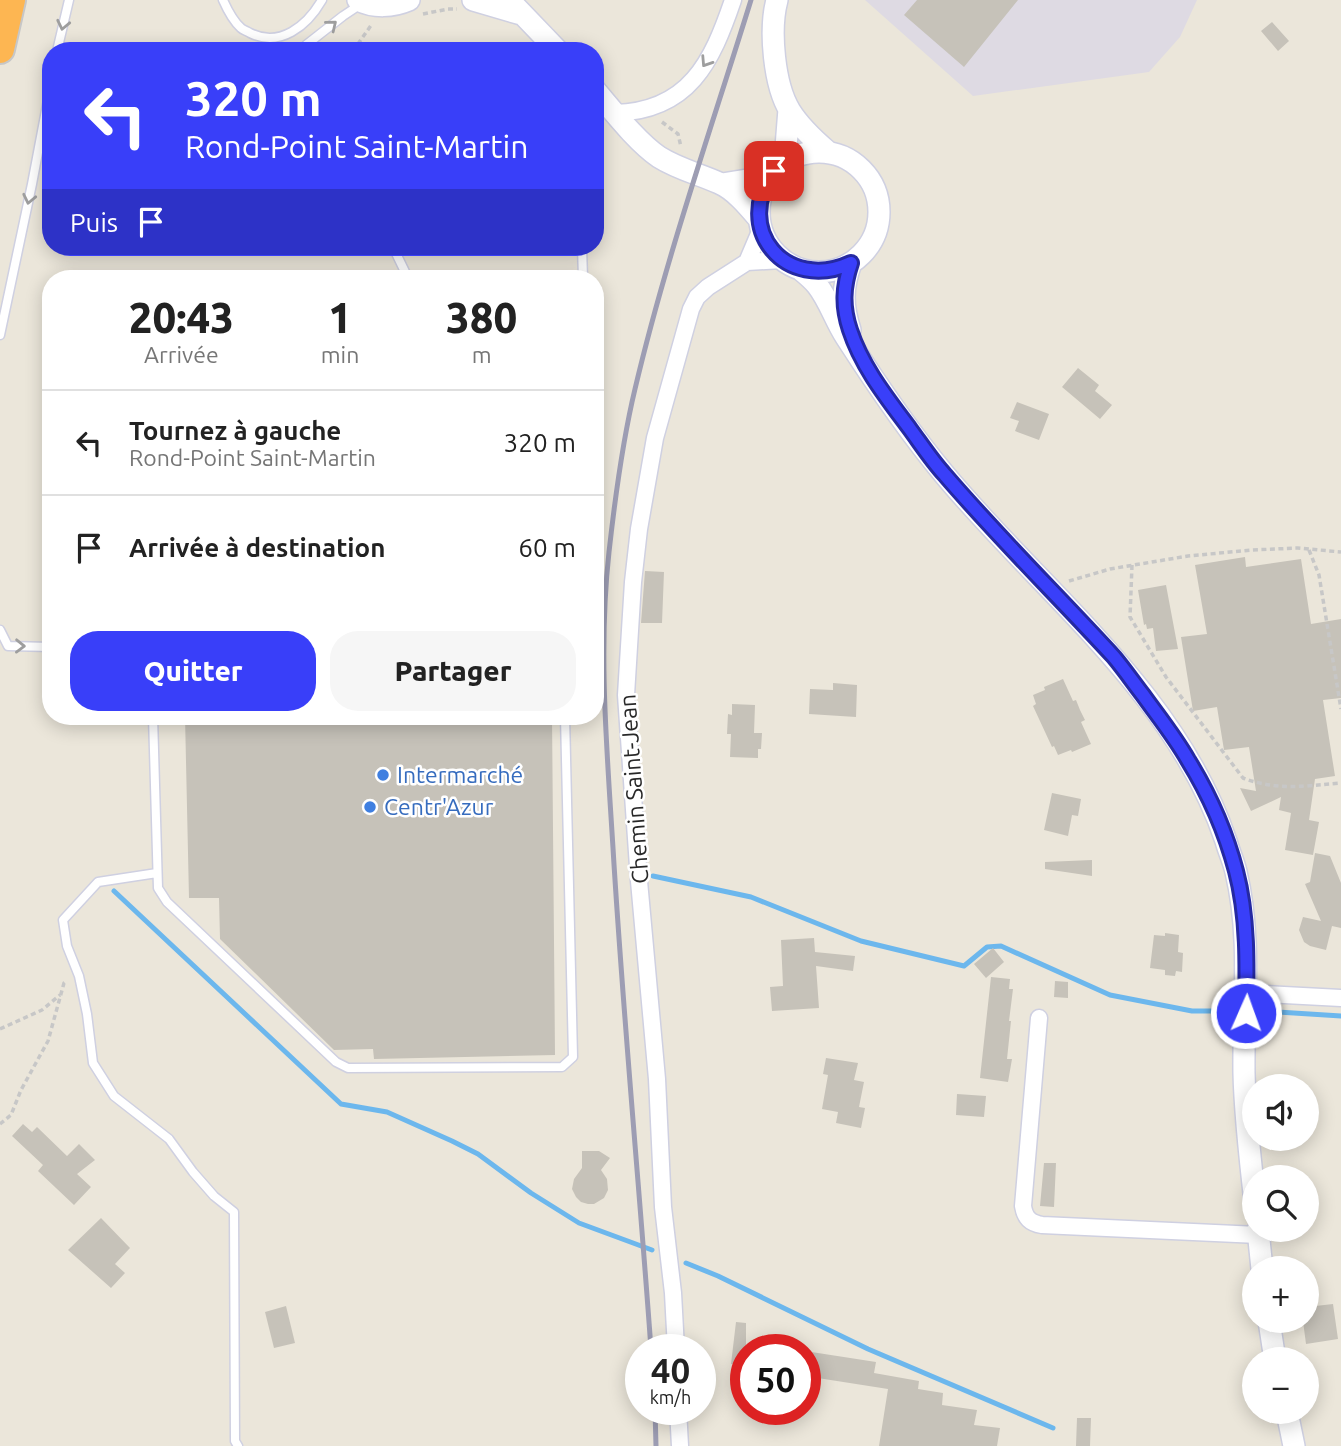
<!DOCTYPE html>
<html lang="fr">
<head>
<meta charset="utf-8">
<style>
  body { margin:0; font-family:Ubuntu,sans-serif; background:#f6f6f6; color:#222; height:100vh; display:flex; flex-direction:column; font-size:26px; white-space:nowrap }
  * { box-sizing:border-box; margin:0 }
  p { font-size:23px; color:#767676 }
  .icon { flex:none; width:38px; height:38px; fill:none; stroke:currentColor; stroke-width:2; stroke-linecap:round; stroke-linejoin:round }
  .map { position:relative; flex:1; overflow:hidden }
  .details { position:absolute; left:42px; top:270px; width:562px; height:455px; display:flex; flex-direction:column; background:#fff; border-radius:28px; box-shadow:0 4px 18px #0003 }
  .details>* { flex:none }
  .banner { position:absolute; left:42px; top:42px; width:562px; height:214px; border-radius:28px; box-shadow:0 4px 18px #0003; background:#393ff9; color:#fff; overflow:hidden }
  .tools { position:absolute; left:1242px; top:1074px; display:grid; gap:14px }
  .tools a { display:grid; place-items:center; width:77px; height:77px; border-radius:50%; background:#fff; box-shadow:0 4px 18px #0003; font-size:35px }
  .speed { position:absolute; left:625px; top:1334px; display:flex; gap:14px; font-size:35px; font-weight:700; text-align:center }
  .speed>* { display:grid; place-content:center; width:91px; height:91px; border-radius:50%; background:#fff; box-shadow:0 4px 18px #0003; line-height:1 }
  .speed small { font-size:18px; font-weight:400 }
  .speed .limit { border:10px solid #d22; background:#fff; color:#111 }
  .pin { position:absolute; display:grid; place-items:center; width:60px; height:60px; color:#fff; margin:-30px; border-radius:14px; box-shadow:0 4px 10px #0006 }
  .me { position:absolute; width:77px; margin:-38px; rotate:2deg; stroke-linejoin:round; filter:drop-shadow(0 0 5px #0008) }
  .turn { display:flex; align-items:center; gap:24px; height:147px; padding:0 28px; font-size:32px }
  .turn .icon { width:91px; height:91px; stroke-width:2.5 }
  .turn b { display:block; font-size:49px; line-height:60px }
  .then { display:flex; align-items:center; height:66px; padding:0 28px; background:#0003; gap:14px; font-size:26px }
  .eta { display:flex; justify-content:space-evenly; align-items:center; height:119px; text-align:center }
  .eta b { font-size:42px; font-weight:800; line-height:49px }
  .button { display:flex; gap:14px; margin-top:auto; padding:14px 28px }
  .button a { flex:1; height:80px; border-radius:28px; background:#393ff9; color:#fff; font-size:28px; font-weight:800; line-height:80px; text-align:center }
  .button a+a { background:#f6f6f6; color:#222 }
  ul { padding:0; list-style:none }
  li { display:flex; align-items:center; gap:21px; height:105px; padding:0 28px; border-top:2px solid #e0e0e0 }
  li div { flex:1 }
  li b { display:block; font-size:26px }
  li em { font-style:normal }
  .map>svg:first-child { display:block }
  .industrial { fill:#dedae3 }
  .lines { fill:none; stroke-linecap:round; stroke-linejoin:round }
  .stream { stroke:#6cb7ed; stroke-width:5 }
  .building { fill:#c6c2b9 }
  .lane-casing { stroke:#cfd0e1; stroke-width:11 }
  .street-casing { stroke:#cfd0e1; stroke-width:19 }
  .secondary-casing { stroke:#cfd0e1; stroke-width:24 }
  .highway-casing { stroke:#c7c7c7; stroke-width:32 }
  .path { stroke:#c7c7c7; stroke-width:3.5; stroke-dasharray:5 3.5; stroke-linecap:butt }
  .lane { stroke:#fff; stroke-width:8 }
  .street { stroke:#fff; stroke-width:16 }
  .secondary { stroke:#fff; stroke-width:21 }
  .highway { stroke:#fdb652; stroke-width:28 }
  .rail { stroke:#9d9db3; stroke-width:5 }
  .oneway { stroke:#9e9e9e }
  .route-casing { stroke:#2529a2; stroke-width:18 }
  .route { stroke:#393ff9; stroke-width:12 }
  .shop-dot { fill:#3f7fe0; stroke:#fff; stroke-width:2.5 }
  .labels { text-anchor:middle; stroke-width:5; stroke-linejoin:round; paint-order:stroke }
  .shop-label { font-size:23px; fill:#366cbe; stroke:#fff; text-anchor:start }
  .street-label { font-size:23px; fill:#282828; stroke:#fff }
</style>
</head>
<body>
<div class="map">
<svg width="1341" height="1446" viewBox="0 0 1341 1446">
  <rect width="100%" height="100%" fill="#ebe6da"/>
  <path class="industrial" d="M865 0H1197L1180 37 1149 72 973 96Z"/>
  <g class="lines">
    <path class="stream" d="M653 876 751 897 861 941 964 966 987 947 1001 946 1110 995 1192 1011H1229
      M114 891 341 1104 387 1112 452 1141 478 1154 531 1193 579 1223 652 1250
      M1263 1011 1341 1016
      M686 1263 718 1276 868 1349 1053 1428"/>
  </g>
  <path class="building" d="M917 0H1018L964 67 904 15Z
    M1272 22 1289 41 1278 51 1261 31Z
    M1078 368 1099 385 1095 391 1112 405 1100 419 1062 387Z
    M1017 402 1049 414 1039 440 1015 431 1019 421 1010 418Z
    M1245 557 1246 567 1301 559 1311 624 1341 619V698L1323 700 1335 776 1315 779 1309 820 1319 822 1313 855 1285 850 1291 813 1279 810 1281 797 1251 811 1240 788 1256 791 1249 747 1224 750 1217 707 1193 711 1181 637 1207 634 1195 565Z
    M645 571 664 572 662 623H641Z
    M1166 585 1178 649 1156 651 1153 628 1147 629 1146 624 1144 625 1138 590Z
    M1063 679 1073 701 1076 700 1080 710 1085 720 1081 722 1091 744 1072 752 1071 750 1058 755 1054 746 1052 747 1033 706 1036 704 1033 695 1045 690 1044 687Z
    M833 683 857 685 856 717 809 714 810 689 833 690Z
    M732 704 755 705 754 733H762L761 749H758V758L730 757 731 734H727L728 714 732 715Z
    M185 716H552L555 1055 374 1059 373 1049 334 1050 220 939 219 898H189Z
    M1052 793 1081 799 1078 816 1072 815 1068 836 1044 830Z
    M1315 853 1330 856 1341 883V928L1332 926 1326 950 1310 946 1304 942 1299 930 1303 917 1321 921 1305 884 1310 882Z
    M1092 860V876L1045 869V862Z
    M1165 933 1179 935 1178 952 1183 953 1182 972 1176 971 1175 976 1165 975V970L1150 968 1154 935 1165 936Z
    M814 938 815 952 855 956 853 971 816 966 819 1008 772 1011 770 987 783 986 781 940Z
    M993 948 1004 962 986 978 974 964Z
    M991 977 1010 979 1009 989H1013L1009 1021H1011L1007 1059H1012L1008 1082 980 1078Z
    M1055 981 1068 982V998L1054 997Z
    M826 1058 858 1063 854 1080 864 1082 859 1107 865 1108 861 1128 836 1123 838 1112 822 1109 828 1075 823 1074Z
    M957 1094 986 1096 984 1117 956 1115Z
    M23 1124 32 1132 37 1127 67 1156 79 1144 95 1160 77 1174 91 1187 74 1205 38 1171 43 1165 12 1136Z
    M582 1151H599L610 1158 601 1170 607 1179 608 1190 604 1198 594 1204H588L581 1202 576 1197 572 1189 574 1179 582 1168Z
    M1044 1163H1056L1054 1207 1040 1206Z
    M101 1218 130 1248 115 1264 125 1273 111 1288 68 1250Z
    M1333 1304 1338 1339 1306 1344 1303 1321H1307V1307Z
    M286 1306 295 1343 274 1348 265 1312Z
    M736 1322 746 1323V1366L731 1364Z
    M805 1351 876 1362 874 1373 919 1381 918 1389 943 1393 942 1405 977 1410 974 1425 1000 1428 997 1446H879L888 1389 805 1376Z
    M1077 1418H1091L1090 1446H1076Z"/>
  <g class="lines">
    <g class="lane-casing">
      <path id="lane" d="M223 0C227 9 233 21 241 28 243 30 247 31 250 33 280 48 307 26 322 0
        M57 51 69 0
        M306 51V45L343 16 361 4
        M393 247 408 278
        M582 247 583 278
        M0 335 32 184 51 84
        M0 630 8 646 51 647
        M153 716 158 888 167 902 336 1062 348 1068 562 1067 573 1057 565 716
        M157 873 98 882 63 920 67 946 79 976 87 1014 93 1063 114 1096 169 1139 193 1172 214 1196 234 1212 235 1441 238 1446"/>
    </g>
    <g class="street-casing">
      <path id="street" d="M615 113C689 111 712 62 733 0
        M747 262 761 229
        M1246 993 1341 998
        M1039 1018 1023 1206C1025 1218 1030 1223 1042 1225L1258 1235
        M676 1349 673 1293 663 1207 657 1079 639 881 626 695 633 582 639 529 655 438 691 309 697 297 708 287 747 262 782 260
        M678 1409 680 1446"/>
    </g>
    <g class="secondary-casing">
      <path id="secondary" d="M358 0C374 8 393 7 409 0
        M473 0 521 14
        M509 0 558 51
        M777 0C769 30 774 85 790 111 800 127 813 139 827 151
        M595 90C613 111 637 142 659 157 678 169 699 174 719 183 735 190 748 206 759 219
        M759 212a60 60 0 1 1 120 0a60 60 0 1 1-120 0Z
        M780 165 786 147 789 109
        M722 184 753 179 774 171
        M801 270C806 274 812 279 817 285 829 300 835 320 846 337 875 382 909 432 944 474 1041 591 1176 692 1226 841 1229 852 1234 862 1236 872 1252 939 1243 1006 1244 1073 1245 1116 1250 1159 1255 1202
        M850 330C842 305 842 288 851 263
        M1258 1230 1262 1269
        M1269 1321 1275 1360
        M1287 1412 1294 1446"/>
    </g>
    <g class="highway-casing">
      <path id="highway" d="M0 49 11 0"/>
    </g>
    <path class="path" d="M423 14 448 9H457
      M353 51 372 24
      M662 122 678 134 681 147
      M1309 550 1319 575 1341 709
      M1132 565 1130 617 1166 677 1243 778C1277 791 1305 786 1341 783
      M1069 581 1110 569 1188 556 1252 550 1298 548 1341 552
      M0 1029 42 1010 60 995
      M0 1124 11 1115 21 1090 48 1041 64 983 67 981"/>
    <use href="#lane" class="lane"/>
    <use href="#street" class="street"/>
    <use href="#secondary" class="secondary"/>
    <use href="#highway" class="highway"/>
    <path class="rail" d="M651 1349C639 1182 623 1015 613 848 607 750 598 651 609 552 615 498 622 443 635 389 666 258 711 129 751 0
      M655 1409 656 1446"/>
  </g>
  <defs><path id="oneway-chevron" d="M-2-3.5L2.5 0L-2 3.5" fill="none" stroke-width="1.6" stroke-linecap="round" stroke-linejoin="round" transform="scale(1.75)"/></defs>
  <g class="oneway">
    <use href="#oneway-chevron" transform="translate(63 25) rotate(102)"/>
    <use href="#oneway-chevron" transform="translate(332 25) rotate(-39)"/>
    <use href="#oneway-chevron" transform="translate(706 62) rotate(123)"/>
    <use href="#oneway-chevron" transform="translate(29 199) rotate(102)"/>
    <use href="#oneway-chevron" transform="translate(20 646) rotate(1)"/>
  </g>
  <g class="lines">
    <g class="route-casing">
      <path id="route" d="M774 171C732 229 786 293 851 263 843 287 842 306 850 330 862 367 887 398 910 429 921 444 932 461 945 475 999 538 1058 596 1114 657 1124 669 1133 682 1143 695 1158 716 1175 737 1188 760 1209 794 1226 833 1236 871 1248 916 1247 967 1246 1013"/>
    </g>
    <use href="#route" class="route"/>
  </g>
  <g class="shop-dot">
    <circle cx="383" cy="775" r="7"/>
    <circle cx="370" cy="807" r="7"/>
  </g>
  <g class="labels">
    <g class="shop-label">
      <text x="397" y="783">Intermarché</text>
      <text x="384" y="815">Centr'Azur</text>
    </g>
    <g class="street-label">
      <text transform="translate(634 789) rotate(-94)" y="8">Chemin Saint-Jean</text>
    </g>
  </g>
</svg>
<div class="tools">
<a><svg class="icon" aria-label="sound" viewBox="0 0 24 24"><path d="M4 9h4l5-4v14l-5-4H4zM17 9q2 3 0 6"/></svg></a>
<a><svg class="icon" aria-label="search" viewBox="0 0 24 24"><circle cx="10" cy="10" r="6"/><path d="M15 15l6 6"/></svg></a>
<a>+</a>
<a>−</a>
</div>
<div class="speed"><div>40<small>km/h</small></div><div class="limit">50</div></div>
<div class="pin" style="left:774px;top:171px;background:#d93025"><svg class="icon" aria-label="arrive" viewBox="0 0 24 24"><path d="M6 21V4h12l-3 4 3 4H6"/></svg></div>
<svg class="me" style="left:1246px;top:1013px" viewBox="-20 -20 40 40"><circle r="17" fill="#393ff9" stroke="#fff" stroke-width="3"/><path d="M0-11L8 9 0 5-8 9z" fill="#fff"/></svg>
<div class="banner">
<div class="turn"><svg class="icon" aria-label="left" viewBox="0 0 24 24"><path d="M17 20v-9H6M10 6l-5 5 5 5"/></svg><div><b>320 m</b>Rond-Point Saint-Martin</div></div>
<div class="then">Puis<svg class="icon" aria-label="arrive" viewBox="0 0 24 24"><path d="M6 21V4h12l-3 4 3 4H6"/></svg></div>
</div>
<section class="details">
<div class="eta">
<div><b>20:43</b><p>Arrivée</p></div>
<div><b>1</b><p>min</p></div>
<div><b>380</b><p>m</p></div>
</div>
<ul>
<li><svg class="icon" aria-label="left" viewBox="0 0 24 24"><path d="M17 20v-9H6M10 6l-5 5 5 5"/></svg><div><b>Tournez à gauche</b><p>Rond-Point Saint-Martin</p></div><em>320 m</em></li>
<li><svg class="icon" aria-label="arrive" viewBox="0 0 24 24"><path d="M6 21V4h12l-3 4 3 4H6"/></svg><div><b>Arrivée à destination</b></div><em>60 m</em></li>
</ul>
<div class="button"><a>Quitter</a><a>Partager</a></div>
</section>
</div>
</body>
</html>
